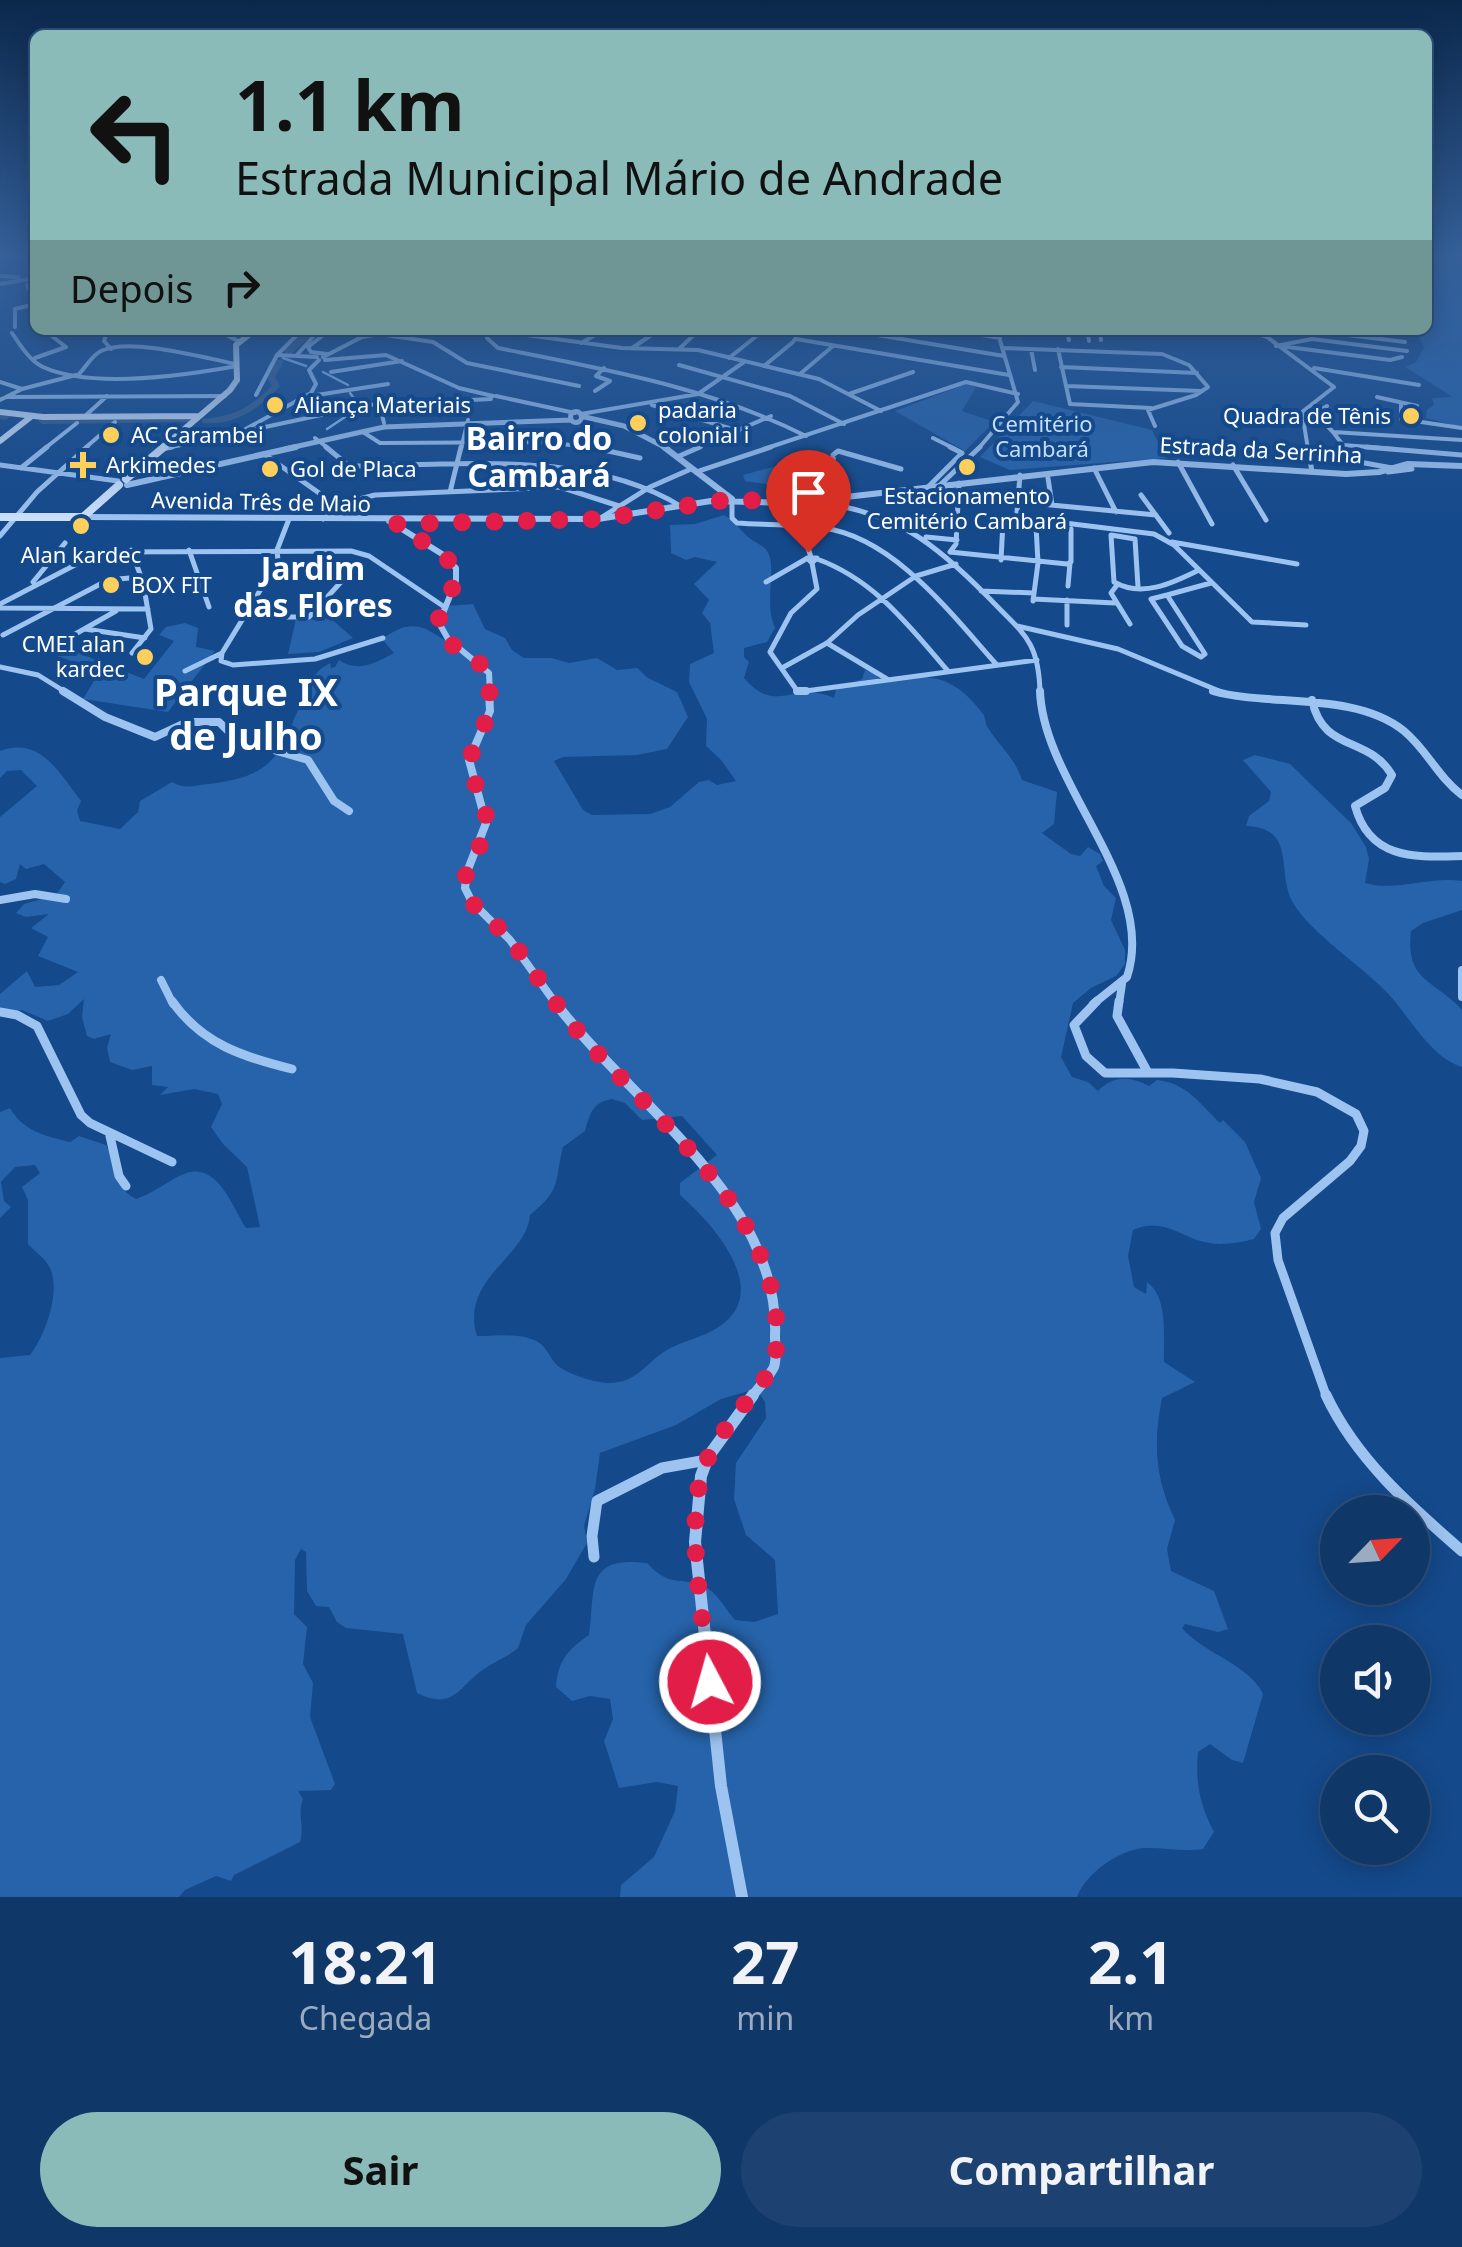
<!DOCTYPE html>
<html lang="pt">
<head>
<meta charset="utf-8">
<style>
  body { margin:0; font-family:"Noto Sans",sans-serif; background:#1d4271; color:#f1f3f6; height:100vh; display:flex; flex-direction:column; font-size:38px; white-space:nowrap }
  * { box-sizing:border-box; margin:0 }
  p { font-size:32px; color:#9bacc0 }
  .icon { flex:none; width:55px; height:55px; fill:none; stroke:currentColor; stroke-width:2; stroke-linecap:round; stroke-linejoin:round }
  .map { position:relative; height:1897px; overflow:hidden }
  .panel { display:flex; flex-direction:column; background:#0f3768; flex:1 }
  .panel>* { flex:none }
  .top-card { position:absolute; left:30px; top:30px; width:1402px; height:305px; border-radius:15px; box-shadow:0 5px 25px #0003,0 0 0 2px #2f517c; background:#8bbbb9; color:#111; overflow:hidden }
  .needle { width:65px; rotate:65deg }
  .tools { position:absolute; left:1320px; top:1495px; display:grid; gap:20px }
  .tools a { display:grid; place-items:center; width:110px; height:110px; border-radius:50%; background:#0f3768; box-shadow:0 5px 25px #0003,0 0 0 2px #2f517c; font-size:50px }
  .pin { position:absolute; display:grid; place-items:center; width:85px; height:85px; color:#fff; margin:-102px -42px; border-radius:50% 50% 50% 0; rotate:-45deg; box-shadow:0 0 10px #0007 }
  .pin .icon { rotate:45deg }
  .me { position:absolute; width:110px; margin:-55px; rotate:354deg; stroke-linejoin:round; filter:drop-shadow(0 0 8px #0008) }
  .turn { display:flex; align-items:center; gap:35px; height:210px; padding:0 40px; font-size:45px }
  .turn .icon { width:130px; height:130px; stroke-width:2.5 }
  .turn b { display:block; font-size:70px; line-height:85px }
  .then { display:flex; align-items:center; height:95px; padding:0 40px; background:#0003; gap:20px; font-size:38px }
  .eta { display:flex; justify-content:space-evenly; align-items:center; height:170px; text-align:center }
  .eta b { font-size:60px; font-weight:700; line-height:70px }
  .action { display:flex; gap:20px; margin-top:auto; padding:20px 40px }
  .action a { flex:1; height:115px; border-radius:60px; background:#8bbbb9; color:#111; font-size:40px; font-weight:700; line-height:115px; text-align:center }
  .action a+a { background:#1d4271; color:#f1f3f6 }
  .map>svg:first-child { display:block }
  .green { fill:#2663aa; fill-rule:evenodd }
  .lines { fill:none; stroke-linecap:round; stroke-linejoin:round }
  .stream { stroke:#8fbef3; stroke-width:2.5 }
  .river { fill:#365d8d; fill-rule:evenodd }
  .minor-far4 { stroke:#9dc3f0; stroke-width:4 }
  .minor-far3 { stroke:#9dc3f0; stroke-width:5 }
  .minor-far2 { stroke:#9dc3f0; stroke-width:8 }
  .minor-far1 { stroke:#9dc3f0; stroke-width:9 }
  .minor { stroke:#9dc3f0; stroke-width:11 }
  .tertiary-far4 { stroke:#9dc3f0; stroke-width:5 }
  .tertiary-far3 { stroke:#9dc3f0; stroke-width:6 }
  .tertiary-far2 { stroke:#9dc3f0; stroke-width:8 }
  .tertiary-far1 { stroke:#9dc3f0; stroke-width:10 }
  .tertiary { stroke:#9dc3f0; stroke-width:12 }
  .secondary-far1 { stroke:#cbe0fb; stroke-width:6 }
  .secondary { stroke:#cbe0fb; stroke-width:8 }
  .route { stroke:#e11d48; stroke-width:18; stroke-dasharray:0 32.4 }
  .poi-dot { fill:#ffcf5c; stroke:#14498b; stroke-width:4 }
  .labels { text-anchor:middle; stroke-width:8; stroke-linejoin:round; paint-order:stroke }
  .far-poi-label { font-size:22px; fill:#fff; stroke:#14498b; text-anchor:start }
  .far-park-label { font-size:22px; fill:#c3ddfb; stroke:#14498b }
  .far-street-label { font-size:22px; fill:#fff; stroke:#14498b }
  .far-district-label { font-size:32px; font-weight:bold; fill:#fff; stroke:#14498b }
  .district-label { font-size:38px; font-weight:bold; fill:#fff; stroke:#14498b }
</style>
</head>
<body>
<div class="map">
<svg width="1462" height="1897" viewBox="0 0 1462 1897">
  <rect width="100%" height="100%" fill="#14498b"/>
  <path class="green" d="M1428 256H1462V427L1426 418 1427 410 1434 405 1432 398 1453 397 1405 367 1416 362 1424 347 1417 334 1384 338 1325 330H1428Z
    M967 384 976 387 962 411 994 422 965 451 895 411Z
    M1033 401 1152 430 1166 458 1010 470 980 457Z
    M820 454 824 485 795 488 745 481 743 475Z
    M724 515C736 521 738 528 747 536 753 542 762 544 767 551 778 567 763 601 775 628L767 642 744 648V657L749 662 744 678C776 716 795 680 834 698L836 689 862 679 865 670 875 673 880 681C928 674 951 672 983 714 986 718 985 724 988 728 1001 748 1015 758 1022 780L1057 792 1054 824 1042 833 1071 854 1080 856 1088 847 1100 854 1103 861 1096 866 1104 886 1116 898 1111 920 1125 950V964L1116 976 1091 988 1073 1003 1061 1057 1072 1077 1088 1082 1098 1091C1113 1075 1131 1076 1149 1086L1157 1080C1187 1083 1200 1104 1220 1123L1223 1120 1245 1142 1261 1178 1254 1202 1261 1229 1254 1239C1238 1243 1220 1246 1204 1242 1178 1235 1161 1217 1133 1230L1128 1256 1134 1287 1146 1294 1147 1282C1169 1298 1163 1337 1164 1362L1195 1382 1162 1398C1153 1443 1155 1478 1175 1520L1167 1549 1171 1571 1214 1591 1228 1629 1218 1632 1185 1624 1182 1628C1204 1654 1249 1664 1263 1694L1243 1763 1232 1760 1210 1744 1198 1752C1195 1781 1200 1806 1214 1832L1203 1849C1183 1852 1167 1848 1147 1848 1121 1848 1086 1873 1077 1897H620L621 1885 654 1857 675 1811 678 1786 657 1782 619 1788 604 1741 613 1719 610 1699 590 1696 572 1701 556 1687C558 1661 567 1650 589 1635 596 1591 583 1555 647 1563 673 1591 682 1574 707 1588 718 1594 726 1610 735 1620L754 1622 778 1614 775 1560 746 1535 734 1499 736 1463 766 1418 765 1402 756 1389 721 1399 676 1425 600 1453 595 1489 584 1526 587 1543 566 1579 526 1625 518 1648C508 1657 495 1661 484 1669 458 1687 454 1711 417 1693L403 1634 346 1628 337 1622 329 1607 316 1606 307 1591 306 1552 301 1549 295 1560 294 1614 307 1627 303 1664 313 1683 310 1717 335 1784 331 1790 298 1791 303 1799C297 1814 305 1826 300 1842L234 1875 231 1881 216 1876 185 1890 179 1897H0V1358L30 1355C45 1336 61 1292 50 1268 46 1259 35 1252 28 1244V1200L22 1187 40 1173 35 1165 15 1167 1 1182 4 1201 11 1207 0 1218V1112L10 1108C23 1131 45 1136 70 1142L79 1136 106 1145C118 1165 110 1185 136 1199 153 1193 164 1184 179 1176 216 1157 230 1203 246 1228L260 1227 247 1167 223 1144 211 1127 222 1104 218 1094 194 1089 160 1095 168 1087 152 1085V1066L132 1070 110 1062 107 1048 111 1034 94 1039 87 1036 82 1017 84 999 68 1014 48 1021 22 1010 0 1013V994L27 971 35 987 59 985 78 972 38 956 48 937 31 928 49 914 26 917 16 913 24 904 56 895 65 882 44 864 26 869 20 864 16 879 5 884 0 882V817L37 786 21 770 7 771 0 778V751C41 736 60 774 81 801L77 810 80 821 120 829 138 812 140 801 172 782C186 790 194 785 209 784 276 775 278 757 303 698 310 682 313 672 330 663L331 668 335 667 339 660C357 673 376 663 394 653L382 639C418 613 428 632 460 649L447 635 440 618 446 606 473 604 485 629 505 638 512 650 524 658H552L569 663 597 658 617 670 637 668 648 678 677 692 688 717 667 749 637 755 563 757 554 761 583 810 592 815 650 814 670 807 699 782 709 780 717 785 736 781 721 760 706 746 707 719 689 682 690 664 714 653 710 623 702 613 709 600 694 584 717 562 695 557 686 560 671 553 670 525 695 524ZM612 1099 625 1103 642 1120 682 1116 717 1155 680 1183V1195C713 1224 775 1292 717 1328 701 1338 682 1341 667 1350 645 1363 637 1383 609 1383 596 1383 568 1374 558 1366 550 1359 548 1348 538 1342 520 1332 496 1336 477 1336 459 1279 527 1257 530 1215 562 1189 554 1183 563 1147L585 1131C590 1113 593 1102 612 1099Z
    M320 609 353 638 319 652 288 654 296 619 317 620Z
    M185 623 198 628 196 647 215 651 168 712 83 699 100 671 54 655 51 642 144 679 174 641 159 635 166 627Z
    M1255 755 1290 764 1351 823 1366 847 1369 859 1365 883C1396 892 1429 876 1462 881V910L1423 923 1411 931C1405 982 1434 979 1462 1010V1067C1431 1057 1412 1021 1392 998 1366 968 1310 934 1292 901 1276 870 1297 828 1246 826L1249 816 1269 801 1271 792 1243 760Z"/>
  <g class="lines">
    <path class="stream" d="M283 358 306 366
      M323 372 348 385
      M350 393 358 404
      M327 429 354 411"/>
    <path class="river" d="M308 330H317L291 354H285V350Z
      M277 359 284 361 275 377 280 386C259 409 235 426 202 423V419C235 416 248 409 272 386L267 377Z
      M0 413 9 415 10 417 6 420 0 419Z
      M188 417 192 420 191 422 42 424 38 421 42 418Z"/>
    <path class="minor-far4" d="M0 276 18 277
      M0 284 35 278
      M27 285 35 301
      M15 327V309L35 304
      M108 330 104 341 111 349
      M217 330 238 341
      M490 330 622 348 698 350 819 379 881 411
      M490 330 487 338 498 348C604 369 709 387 806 436
      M847 330 1004 356
      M952 330 1000 338
      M1067 330 1069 340
      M1087 330 1089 341
      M1100 330 1101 340
      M1235 330 1252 332
      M1248 330 1267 337 1334 387 1302 412 1308 449
      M1306 330 1405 342
      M12 333C20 345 30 361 43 367 91 389 187 375 237 366
      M379 334 433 342 467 363 579 386
      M796 339 1009 375
      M581 343 604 330
      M1276 346 1312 339 1407 351
      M1280 346 1390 360 1402 357
      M632 348 656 332
      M1002 348 1162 354 1189 365 1208 387 1196 395 1148 410 1155 426
      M679 349 699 330
      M1031 349 1035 370
      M1058 349 1070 404 1151 408
      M327 354 311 352 308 347 330 330
      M277 355 317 357
      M296 356 319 330
      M323 357 362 337 404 330
      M35 358 66 347 44 330
      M729 358 764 330
      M325 360 386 355 459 388 493 396
      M679 365 790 396 844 424
      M764 366 793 342 801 330
      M1061 367 1197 373
      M1314 368 1419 385
      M331 372 402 361
      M79 374C86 367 92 355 101 351 131 337 204 358 236 364
      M800 374 833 346
      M0 382 22 389
      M966 382 1018 394
      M1066 386 1201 391
      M595 391 610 381 596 376 604 368
      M849 394 913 372
      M256 395 277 355 302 330
      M310 396 388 384
      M496 396 575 413
      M6 397 225 396
      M1377 397 1417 406
      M0 400 22 389 76 375
      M379 403 384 423
      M1401 403V419L1462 428
      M652 405 739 431
      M1327 406 1315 413 1333 432
      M581 414 698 394 744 362
      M85 416 107 396
      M244 430 311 393 316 384 309 370 319 360
      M363 432 380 443 544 442 606 449
      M315 438 329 449
      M933 438 955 449
      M1343 445 1395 449
      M44 449 77 423
      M84 449 115 422
      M162 449 368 405 491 399
      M461 449 468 420
      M694 449 771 416
      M764 449 966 382
      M978 449 1018 402 997 330
      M1346 449 1333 432 1462 440"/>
    <path class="minor-far3" d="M326 447 349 466C457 466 587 448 682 507
      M590 447 640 458
      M1308 447 1312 472
      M1344 447 1354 461 1392 468
      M1366 447 1462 455
      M162 449 172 447
      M264 454 336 505
      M677 457 700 447
      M1178 462 1212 524
      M0 465 118 481
      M1233 465 1266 520
      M21 468 47 447
      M1094 468 1116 512
      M696 472 771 447
      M1388 472 1412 469 1403 465
      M1020 475 1017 512 1024 518 1154 534 1174 545 1252 622 1306 625
      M1048 478 1052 505
      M939 486 980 447
      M561 487 585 469
      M928 487 962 453 950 447
      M450 492 461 447
      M1141 495 1169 533
      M843 497 835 487 833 455 838 451 901 469
      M732 499V518L737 523C765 525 795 524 823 528 894 537 952 615 997 665
      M818 502C896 513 934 542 988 597 1022 633 1039 639 1040 693
      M793 503 811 557
      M1030 503 1156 515
      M289 519 277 550 278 561 222 653 221 661 233 665 315 659 383 638
      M323 519 336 505 375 495 560 487 619 506
      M599 519 650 487 691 469
      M0 536 37 492 87 447
      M926 537 957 540
      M1172 542 1297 564
      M131 550 143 582 151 629 132 653
      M189 550 209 607
      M950 552 1067 564 1071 562V529
      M950 552 956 544 959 483
      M807 558H817L812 563Z
      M817 559C875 580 909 626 948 671
      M1001 560 1003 521
      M812 563 817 589 791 613 770 652 798 692 1037 660
      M33 582 65 543
      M766 582 806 559
      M1117 585 1111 593 1130 624
      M1068 586 1070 563
      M1138 587 1135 539 1111 535 1114 582C1142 598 1173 583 1199 570
      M981 591 1034 593
      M1167 595 1205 654 1201 657 1182 646 1151 599Z
      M1167 595 1211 583
      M1033 599 1115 603
      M1067 600V625
      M1033 601 1038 563 1036 525
      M0 604 100 552 351 551 369 556 443 606
      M0 608 148 609
      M244 617H309L341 582
      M1017 626 1118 649 1224 693
      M85 629 145 638
      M3 635 108 580 140 577
      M63 641 116 611
      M827 643 887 679
      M0 667 38 675 67 693
      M782 668 827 643 858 615 916 576 956 564
      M185 671 222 653"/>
    <path class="minor-far2" d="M63 691 105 717 155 737 187 722H219L236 739 308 760 334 801 349 811
      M797 691H806
      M1040 691C1043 784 1158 884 1127 977L1093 1004
      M1213 691C1267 707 1355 691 1404 731 1427 750 1438 777 1462 795
      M1312 700C1323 753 1368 735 1392 775L1385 788 1355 806C1370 861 1417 857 1462 856
      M0 900 35 894 66 899
      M1462 970V997
      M161 980 173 1004
      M1119 1004 1122 984"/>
    <path class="minor-far1" d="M172 1001C202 1044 243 1057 292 1069
      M1097 1001 1074 1025 1086 1056 1105 1073H1173L1260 1079 1317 1092 1356 1114 1364 1131 1361 1146 1350 1161 1283 1218 1275 1233 1278 1260 1327 1398
      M1119 1001 1117 1016 1147 1071
      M0 1012 17 1015 37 1026 81 1115 90 1123 172 1162
      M110 1136 119 1176 126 1186"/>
    <path class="minor" d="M1326 1395C1356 1459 1410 1506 1462 1551
      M594 1557 592 1536 597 1501 662 1468 707 1460"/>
    <path class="tertiary-far4" d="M570.5 417a5.5 5.5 0 1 1 11 0a5.5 5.5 0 1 1-11 0Z
      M585 417 624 426 668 449
      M285 449 384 427 571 420"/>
    <path class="tertiary-far3" d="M664 447 732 499
      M127 485 296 447
      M83 517 598 519 711 501 793 503 1153 462 1346 474 1379 472 1408 464 1462 466
      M389 521 442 554 456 568V581L439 623 448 639 489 673 490 693"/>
    <path class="tertiary-far2" d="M489 691 490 711 469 760 486 823 467 872 465 888 472 902 510 940 556 1004"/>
    <path class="tertiary-far1" d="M554 1001C628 1100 781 1200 775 1336 775 1345 777 1359 774 1367 769 1377 758 1388 751 1398"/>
    <path class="tertiary" d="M742 1897 721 1786 695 1542 701 1476 708 1457 753 1395"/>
    <path class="secondary-far1" d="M0 412 43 417 199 416
      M0 441 32 416
      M161 449 230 390 237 380 236 345 255 330"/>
    <path class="secondary" d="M126 479 164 447
      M0 517H83L119 485"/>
  </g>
  <linearGradient id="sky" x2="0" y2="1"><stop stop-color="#0b284c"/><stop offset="0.49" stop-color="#345f98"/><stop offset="1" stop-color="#345f98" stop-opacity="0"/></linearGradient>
  <rect width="1462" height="522" fill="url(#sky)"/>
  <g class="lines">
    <path class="route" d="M710 1682C704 1623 682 1513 707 1460 721 1429 754 1395 774 1366 798 1227 663 1129 583 1037 556 1007 535 971 510 940 498 924 477 913 468 896 456 876 480 852 485 833 492 806 471 785 469 760L490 711 489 673C475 656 455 650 444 637 426 615 460 592 456 568L442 554 396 524 598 519 732 499 793 503 808 552"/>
  </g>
  <g class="poi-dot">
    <circle cx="275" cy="405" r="10"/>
    <circle cx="1411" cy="416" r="10"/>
    <circle cx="638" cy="423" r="10"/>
    <circle cx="111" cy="435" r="10"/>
    <path d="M78 450h10v10h10v10h-10v10h-10v-10h-10v-10h10z"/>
    <circle cx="967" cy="467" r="10"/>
    <circle cx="270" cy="469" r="10"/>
    <circle cx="81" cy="526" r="10"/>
    <circle cx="111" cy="585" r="10"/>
    <circle cx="145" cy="657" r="10"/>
  </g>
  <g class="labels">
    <g class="far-poi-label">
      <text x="295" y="413">Aliança Materiais</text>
      <text x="658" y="418">padaria<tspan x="658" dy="25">colonial i</tspan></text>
      <text x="1391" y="424" text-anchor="end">Quadra de Tênis</text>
      <text x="131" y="443">AC Carambei</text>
      <text x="106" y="473">Arkimedes</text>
      <text x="290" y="477">Gol de Placa</text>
      <text x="967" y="504" text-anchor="middle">Estacionamento<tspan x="967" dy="25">Cemitério Cambará</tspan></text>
      <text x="81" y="563" text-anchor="middle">Alan kardec</text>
      <text x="131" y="593">BOX FIT</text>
      <text x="125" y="652" text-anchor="end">CMEI alan<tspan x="125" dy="25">kardec</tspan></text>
    </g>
    <g class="far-park-label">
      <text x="1042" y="432">Cemitério<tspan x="1042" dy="25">Cambará</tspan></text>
    </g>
    <g class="far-street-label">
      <text transform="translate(1261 450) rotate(3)" y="8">Estrada da Serrinha</text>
      <text transform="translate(261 502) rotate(1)" y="8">Avenida Três de Maio</text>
    </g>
    <g class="far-district-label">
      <text x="539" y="450">Bairro do<tspan x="539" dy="37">Cambará</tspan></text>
      <text x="313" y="580">Jardim<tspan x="313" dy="37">das Flores</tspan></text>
    </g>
    <g class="district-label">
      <text x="246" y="706">Parque IX<tspan x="246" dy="44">de Julho</tspan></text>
    </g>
  </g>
</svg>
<div class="tools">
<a><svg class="needle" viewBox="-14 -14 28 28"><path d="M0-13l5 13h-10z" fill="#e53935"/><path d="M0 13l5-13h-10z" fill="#9bacc0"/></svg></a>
<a><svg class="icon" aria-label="sound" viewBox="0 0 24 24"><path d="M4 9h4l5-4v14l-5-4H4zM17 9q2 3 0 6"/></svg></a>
<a><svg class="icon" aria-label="search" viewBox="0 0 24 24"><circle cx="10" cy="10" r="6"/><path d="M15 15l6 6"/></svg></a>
</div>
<div class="pin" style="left:808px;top:552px;background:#d93025"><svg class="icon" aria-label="arrive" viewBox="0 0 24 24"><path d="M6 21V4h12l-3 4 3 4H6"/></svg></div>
<svg class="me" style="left:710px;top:1682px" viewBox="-20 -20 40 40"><circle r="17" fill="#e11d48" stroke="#fff" stroke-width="3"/><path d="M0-11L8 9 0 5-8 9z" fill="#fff"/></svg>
<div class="top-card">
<div class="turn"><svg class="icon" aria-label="left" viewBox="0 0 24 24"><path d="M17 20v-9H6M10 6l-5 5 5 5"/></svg><div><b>1.1 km</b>Estrada Municipal Mário de Andrade</div></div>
<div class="then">Depois<svg class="icon" aria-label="right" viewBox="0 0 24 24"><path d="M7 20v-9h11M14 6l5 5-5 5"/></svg></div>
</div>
</div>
<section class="panel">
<div class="eta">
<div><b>18:21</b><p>Chegada</p></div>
<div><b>27</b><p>min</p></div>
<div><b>2.1</b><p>km</p></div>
</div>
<div class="action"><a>Sair</a><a>Compartilhar</a></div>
</section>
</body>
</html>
